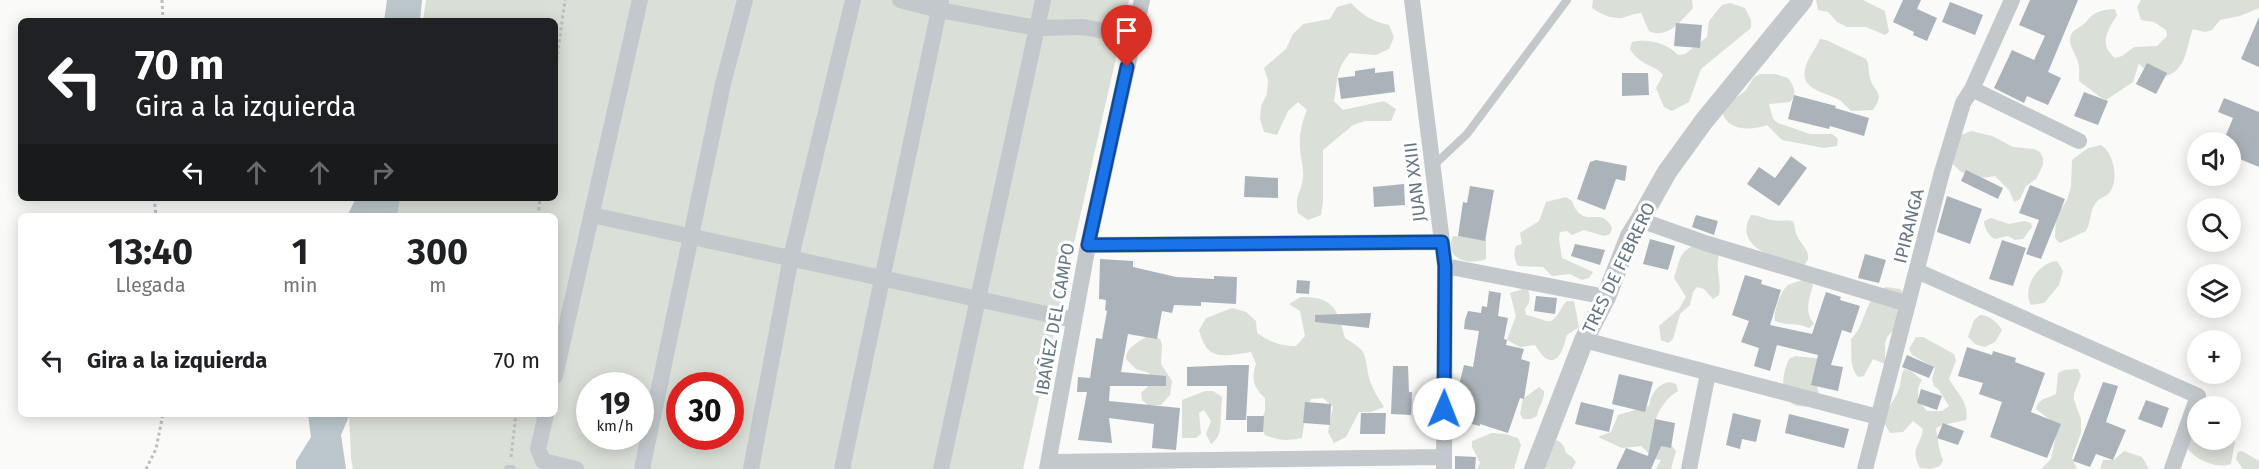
<!DOCTYPE html>
<html lang="es">
<head>
<meta charset="utf-8">
<style>
  body { margin:0; font-family:"Fira Sans",sans-serif; background:#f2f2f2; color:#202124; height:100vh; display:flex; flex-direction:column; font-size:22px; white-space:nowrap }
  * { box-sizing:border-box; margin:0 }
  p { font-size:20px; color:#757577 }
  .icon { flex:none; width:33px; height:33px; fill:none; stroke:currentColor; stroke-width:2; stroke-linecap:round; stroke-linejoin:round }
  .map { position:relative; flex:1; overflow:hidden }
  .panel { position:absolute; left:18px; top:213px; width:540px; height:204px; display:flex; flex-direction:column; background:#fff; border-radius:9px; box-shadow:0 3px 15px #0003 }
  .panel>* { flex:none }
  .banner { position:absolute; left:18px; top:18px; width:540px; height:183px; border-radius:9px; box-shadow:0 3px 15px #0003; background:#202124; color:#fff; overflow:hidden }
  .tools { position:absolute; left:2187px; top:132px; display:grid; gap:12px }
  .tools a { display:grid; place-items:center; width:54px; height:54px; border-radius:50%; background:#fff; box-shadow:0 3px 15px #0003; font-size:30px }
  .speed { position:absolute; left:576px; top:372px; display:flex; gap:12px; font-size:30px; font-weight:700; text-align:center }
  .speed>* { display:grid; place-content:center; width:78px; height:78px; border-radius:50%; background:#fff; box-shadow:0 3px 15px #0003; line-height:1 }
  .speed small { font-size:15px; font-weight:400 }
  .speed .limit { border:9px solid #d22; background:#fff; color:#111 }
  .pin { position:absolute; display:grid; place-items:center; width:51px; height:51px; color:#fff; margin:-62px -26px; border-radius:50% 50% 50% 0; rotate:-45deg; box-shadow:0 0 6px #0007 }
  .pin .icon { rotate:45deg }
  .me { position:absolute; width:66px; margin:-33px; rotate:1deg; stroke-linejoin:round; filter:drop-shadow(0 0 4px #0008) }
  .turn { display:flex; align-items:center; gap:21px; height:126px; padding:0 18px; font-size:27px }
  .turn .icon { width:78px; height:78px; stroke-width:2.5 }
  .turn b { display:block; font-size:42px; line-height:51px }
  .lanes { display:flex; align-items:center; height:57px; padding:0 18px; background:#0003; justify-content:center; gap:30px; direction:ltr }
  .lanes .off { opacity:.35 }
  .eta { display:flex; justify-content:space-evenly; align-items:center; height:102px; text-align:center }
  .eta b { font-size:36px; font-weight:700; line-height:42px }
  ul { padding:0; list-style:none }
  li { display:flex; align-items:center; gap:18px; height:90px; padding:0 18px }
  li div { flex:1 }
  li b { display:block; font-size:22px }
  li em { font-style:normal }
  .map>svg:first-child { display:block }
  .green { fill:#dadfd7; fill-rule:evenodd }
  .water { fill:#bbc7cb }
  .building { fill:#aab3b9 }
  .lines { fill:none; stroke-linecap:round; stroke-linejoin:round }
  .path { stroke:#bbbfc2; stroke-width:3; stroke-dasharray:3 3; stroke-linecap:butt }
  .service { stroke:#c3c8cc; stroke-width:8 }
  .minor { stroke:#c3c8cc; stroke-width:16 }
  .tertiary { stroke:#c3c8cc; stroke-width:20 }
  .route-casing { stroke:#114b97; stroke-width:15 }
  .route { stroke:#1a73e8; stroke-width:10 }
  .labels { text-anchor:middle; stroke-width:6; stroke-linejoin:round; paint-order:stroke }
  .street-label { font-size:18px; fill:#657683; stroke:#fff }
</style>
</head>
<body>
<div class="map">
<svg width="2259" height="469" viewBox="0 0 2259 469">
  <rect width="100%" height="100%" fill="#fafaf8"/>
  <path class="green" d="M426 0H1129L1023 469H353L351 458 349 414H555V216H381L385 198H555V21H423ZM590 386H640V436H590ZM680 386H730V436H680Z
    M1593 0H1692L1693 8C1682 20 1667 40 1649 31L1641 13C1633 13 1628 17 1621 18 1611 19 1599 13 1592 8Z
    M1816 0H1863L1885 11 1889 32 1885 35 1866 27H1847L1837 22 1828 12 1818 10Z
    M2141 0H2259V8L2240 16 2220 20 2212 30 2205 32 2193 29C2186 46 2187 70 2166 76L2156 69 2143 68 2139 63 2133 82 2106 100 2100 97 2079 81C2079 75 2080 67 2078 62 2076 53 2067 45 2071 35 2074 28 2082 27 2086 22 2093 12 2103 9 2115 9L2117 15C2108 30 2098 44 2115 58L2122 56 2134 47 2157 46 2167 36 2166 30 2154 22 2141 20 2137 7Z
    M1351 3C1363 16 1372 21 1389 25L1394 37 1389 49 1376 55 1350 53C1335 70 1338 81 1334 101L1343 110 1384 101 1396 109 1391 121H1365L1353 125 1323 150V202L1321 215 1308 220 1298 213C1294 194 1302 194 1303 176 1304 167 1300 157 1300 148 1299 134 1302 122 1307 110L1298 102 1288 111 1277 135 1264 132 1260 119 1261 106 1267 94 1268 80 1264 68 1286 49 1293 34 1303 24 1330 19 1337 7Z
    M1730 3 1745 8 1751 20V28L1701 69 1689 102 1672 111 1664 107 1656 88 1663 75C1656 65 1640 66 1630 49L1632 42C1647 38 1668 43 1678 55L1685 54 1707 37 1709 21 1722 5Z
    M1820 39 1826 40 1866 59C1870 66 1868 71 1870 78 1873 92 1886 91 1873 110L1851 111C1848 108 1844 104 1841 101 1828 92 1800 91 1805 69 1808 57 1815 50 1820 39Z
    M1760 74H1775L1788 78C1795 87 1797 94 1790 102L1769 104 1773 119 1778 123 1810 134H1832L1838 139 1837 146 1824 148 1782 140 1767 125C1751 131 1725 131 1722 110 1730 96 1735 100 1744 92 1751 85 1750 78 1760 74Z
    M1971 131 1992 136 2013 147 2034 149 2040 152 2043 158V165L2036 179 2026 186 2020 199 2014 202 2009 190 1995 176C1976 179 1966 179 1953 164L1959 136Z
    M2101 145C2114 153 2119 180 2110 192 2106 197 2098 198 2095 204 2090 211 2091 222 2086 231L2060 243 2055 238 2056 217 2067 200 2071 187 2072 160 2088 148Z
    M1566 197 1572 201C1583 232 1601 204 1612 228L1610 234 1604 236 1584 230 1572 235 1567 231 1560 232 1559 239 1562 258 1593 272 1589 278 1582 280 1570 274 1552 276 1543 267 1518 266C1514 259 1513 254 1516 246L1522 244 1520 233 1539 221 1546 202Z
    M1751 215C1759 215 1764 219 1772 220 1779 222 1786 219 1793 221 1795 226 1795 232 1797 236 1803 248 1816 255 1802 267 1781 260 1731 248 1751 215Z
    M1991 218 2009 224 2024 221 2031 223 2032 227 2023 239 2015 240 2008 236 1995 239C1989 236 1984 228 1984 221Z
    M1453 236C1466 236 1472 241 1486 239V259C1469 266 1443 259 1453 236Z
    M1700 243 1719 255C1715 269 1722 282 1719 295L1713 299 1704 289 1697 287 1693 292 1690 305 1680 314 1673 339 1668 343 1661 340 1659 326 1679 309 1686 297 1674 278C1680 259 1679 250 1700 243Z
    M2057 261 2063 271 2059 285 2044 303 2031 305C2021 288 2039 262 2057 261Z
    M1802 280H1809L1813 285C1809 299 1804 312 1814 324L1809 328C1798 322 1786 326 1775 321 1773 313 1781 290 1788 285 1792 283 1798 282 1802 280Z
    M1886 287 1900 289 1904 294 1896 327 1887 337 1885 343V364L1873 359 1864 376 1858 377C1849 366 1852 352 1851 339 1867 325 1864 295 1886 287Z
    M1522 289 1528 290C1531 298 1530 302 1525 309L1526 315C1533 316 1539 319 1546 321 1557 324 1560 306 1567 301H1574L1579 327 1567 335C1564 343 1560 369 1544 357 1541 354 1538 349 1535 345L1520 347 1507 340 1516 316 1510 293Z
    M1301 297C1333 296 1338 310 1345 338 1371 353 1363 356 1370 381 1373 390 1379 399 1384 407L1371 412H1359L1346 437 1334 443 1328 432 1333 407 1323 398 1311 399 1306 411 1302 438C1288 441 1279 441 1265 435L1260 424 1265 411V398C1253 387 1251 379 1256 364L1251 352C1223 356 1207 362 1199 330L1206 318 1232 308 1246 312 1256 321 1257 333C1270 342 1280 346 1296 346L1305 336 1300 311 1289 304Z
    M1980 315C1989 315 1997 322 2002 330L1995 342 1985 347 1975 344 1968 337 1974 320Z
    M1147 336H1154L1160 339 1162 345 1161 364 1172 381 1170 395 1161 405H1148L1142 400 1141 393 1151 383 1149 373 1136 369 1126 359C1126 347 1138 343 1147 336Z
    M1916 337H1923L1954 354 1956 360 1949 379C1957 393 1970 403 1966 420 1955 423 1946 423 1936 428L1939 448 1943 461 1940 466 1931 469 1920 468C1909 447 1921 446 1923 429L1913 421 1903 432 1890 433 1883 421C1886 409 1895 400 1899 389 1902 381 1900 376 1904 369L1911 371 1922 380 1918 388V400L1927 411H1942L1949 406 1939 390 1934 386 1932 379 1935 368 1912 355 1909 349Z
    M1795 356 1822 359 1816 383 1820 397 1810 406C1779 411 1779 380 1789 359Z
    M2078 369 2081 376 2074 394V400L2081 419V433L2072 458 2077 469H2041L2051 459 2058 426 2036 409C2039 398 2046 399 2056 394L2058 373 2064 370Z
    M1670 382 1676 384 1678 391C1661 401 1652 422 1652 441L1672 446 1676 451 1671 469H1656L1661 460 1655 459 1641 446 1622 448 1598 437 1611 432 1618 415 1649 406C1651 394 1657 384 1670 382Z
    M1539 387 1544 391C1545 400 1538 407 1537 416L1531 419H1523L1520 414 1523 399Z
    M1205 391H1213L1222 397C1222 403 1221 407 1221 412 1220 424 1223 436 1211 444L1206 434 1211 421 1204 410 1199 413 1201 434 1196 438H1182V400Z
    M1492 433 1505 434 1518 438 1521 445 1514 469H1477L1480 463 1472 447V441Z
    M2197 433 2198 440 2231 438 2235 441 2231 464C2218 469 2197 461 2188 449L2190 436Z
    M1554 439C1562 442 1564 445 1566 453L1572 457 1576 462 1572 469H1547L1541 464Z
    M2124 451 2142 457 2149 469H2100L2103 460H2114Z
    M2242 451 2259 461V469H2243L2236 459 2238 452Z"/>
  <path class="water" d="M387 0H422L420 21H384Z
    M356 198H400L397 216H347Z
    M308 414H350L341 435 346 469H296V461L311 437Z"/>
  <path class="building" d="M1903 0H1921L1917 9 1937 18 1927 41 1913 35 1914 32 1893 22Z
    M2030 0H2078L2048 72 2061 78 2048 105 2027 96 2024 103 1994 88 2012 50 2034 60 2045 36 2019 25Z
    M1950 2 1983 15 1975 35 1942 22Z
    M2259 17V67L2241 59Z
    M1676 23 1702 25 1700 48 1674 46Z
    M2147 63 2167 73 2156 94 2136 84Z
    M1375 68V73L1393 71 1395 92 1341 99 1338 78 1355 76V71Z
    M1622 73H1648L1649 95 1622 96Z
    M2084 92 2108 101 2098 125 2074 116Z
    M1794 95 1836 106 1835 108 1869 118 1864 136 1830 126 1829 129 1788 119Z
    M2224 98 2259 112V167L2230 155V142H2223L2233 118 2218 112Z
    M1791 156 1807 168 1779 206 1747 184 1759 167 1775 178Z
    M1596 160 1627 166 1625 181 1616 179 1605 210 1577 199 1590 162Z
    M1966 170 2003 188 1998 199 1961 181Z
    M1245 176 1278 178V198L1244 197Z
    M1404 184 1405 205 1374 207 1373 187Z
    M2030 185 2065 199 2041 259 2026 254 2039 220 2019 213Z
    M1470 186 1494 190 1485 241 1458 236 1463 202 1467 203Z
    M1947 196 1982 209 1970 244 1937 232Z
    M1696 215 1718 221 1714 235 1692 227Z
    M1650 239 1675 246 1668 270 1643 264Z
    M2002 240 2026 248 2013 286 1989 279Z
    M1575 244 1605 250 1600 265 1571 256Z
    M1865 254 1886 260 1879 283 1858 278Z
    M1100 259 1133 261V267L1176 277 1214 279V276L1237 277 1236 304 1201 302V306L1174 305 1172 313 1162 311 1157 339 1128 334 1121 372 1166 376V386H1110L1109 401 1180 408 1176 450 1152 448 1154 424 1109 418 1112 443 1078 440 1087 392H1077L1078 377 1090 378 1096 338 1102 339 1107 311 1105 310 1106 300 1099 299Z
    M1745 275 1762 280 1761 284 1781 290 1770 325 1812 334 1826 292 1841 297 1840 300 1860 306 1851 333 1842 330 1831 365 1843 367 1838 391 1811 385 1818 355 1777 345 1770 371 1754 366 1759 348 1741 342 1749 321 1732 315Z
    M1297 280 1310 281 1309 294 1296 293Z
    M1489 291 1501 293 1498 316 1508 318 1504 339 1507 340 1506 345 1524 349 1521 359 1530 362 1524 399 1520 398 1508 433 1480 424V426L1455 420 1461 398 1456 397 1464 365 1473 367 1479 331 1464 329 1465 320 1468 311 1481 313 1482 306 1487 307Z
    M1536 296 1557 298 1555 314 1534 311Z
    M1371 313 1369 328 1315 322V315Z
    M1967 347 1992 355 1993 351 2016 358 2015 362 2045 373 2031 412 2061 424 2047 458 1990 437 2002 402 1979 394 1983 383 1958 376Z
    M1907 355 1934 367 1929 378 1902 367Z
    M1233 365H1249L1246 420H1226L1227 386H1187V367Z
    M1393 366H1408L1409 392H1412L1411 415 1391 414Z
    M1619 374 1653 382 1645 412 1612 404Z
    M2103 382 2118 386 2106 422 2126 430 2113 460 2096 454 2090 467 2073 461Z
    M1921 389 1942 396 1937 410 1917 403Z
    M2146 400 2169 408 2162 428 2138 419Z
    M1305 402 1331 404 1330 425 1303 423Z
    M1581 402 1614 410 1609 432 1575 424Z
    M1361 413H1386L1385 434H1360Z
    M1733 413 1761 420 1756 442 1742 439 1740 449 1726 445Z
    M1789 414 1849 429 1844 448 1785 433Z
    M1247 416H1264L1263 432H1247Z
    M1655 419 1675 423 1671 448 1661 446 1651 469H1616L1626 448 1648 456Z
    M1943 423 1964 431 1958 445 1937 438Z
    M1455 456 1476 457 1475 469H1455Z"/>
  <g class="lines">
    <path class="path" d="M162 0 163 21
      M555 72 565 0
      M154 198 156 216
      M538 216 540 198
      M511 457 516 414
      M146 469 156 449 163 414"/>
    <path class="service" d="M1434 165 1467 134 1567 0
      M508 469H512"/>
    <path class="minor" d="M900 0 939 10 1037 28 1083 27 1119 34
      M1412 0 1445 266 1444 469
      M1972 89 2079 141
      M592 215 1074 320
      M1640 220 1708 244 1908 304
      M1088 245 1442 242
      M1445 266 1606 297
      M1917 271 2198 396 2172 469
      M1584 340 1878 417
      M555 376 640 0
      M546 414 538 449 543 461 576 469
      M1049 462 1443 457
      M642 469 723 84 745 0
      M751 469 791 257 853 0
      M842 469 941 0
      M941 469 1043 0
      M1047 469 1088 245 1142 0
      M1689 469 1708 373
      M1865 469 1942 172 1963 103 1972 89 2012 0"/>
    <path class="tertiary" d="M1534 469 1584 340 1606 297 1630 236 1640 220 1667 172 1704 121 1803 0"/>
  </g>
  <g class="lines">
    <g class="route-casing">
      <path id="route" d="M1127 67 1088 245 1442 242 1445 266 1444 409"/>
    </g>
    <use href="#route" class="route"/>
  </g>
  <g class="labels">
    <g class="street-label">
      <text transform="translate(1415 182) rotate(-97)" y="6">JUAN XXIII</text>
      <text transform="translate(1909 226) rotate(-76)" y="6">IPIRANGA</text>
      <text transform="translate(1619 268) rotate(-64)" y="6">TRES DE FEBRERO</text>
      <text transform="translate(1055 319) rotate(-80)" y="6">IBAÑEZ DEL CAMPO</text>
    </g>
  </g>
</svg>
<div class="tools">
<a><svg class="icon" aria-label="sound" viewBox="0 0 24 24"><path d="M4 9h4l5-4v14l-5-4H4zM17 9q2 3 0 6"/></svg></a>
<a><svg class="icon" aria-label="search" viewBox="0 0 24 24"><circle cx="10" cy="10" r="6"/><path d="M15 15l6 6"/></svg></a>
<a><svg class="icon" aria-label="layers" viewBox="0 0 24 24"><path d="M12 4l9 5-9 5-9-5zM3 14l9 5 9-5"/></svg></a>
<a>+</a>
<a>−</a>
</div>
<div class="speed"><div>19<small>km/h</small></div><div class="limit">30</div></div>
<div class="pin" style="left:1127px;top:67px;background:#d93025"><svg class="icon" aria-label="arrive" viewBox="0 0 24 24"><path d="M6 21V4h12l-3 4 3 4H6"/></svg></div>
<svg class="me" style="left:1444px;top:409px" viewBox="-20 -20 40 40"><circle r="19" fill="#fff"/><path d="M0-13L10 11 0 6-10 11z" fill="#1a73e8"/></svg>
<div class="banner">
<div class="turn"><svg class="icon" aria-label="left" viewBox="0 0 24 24"><path d="M17 20v-9H6M10 6l-5 5 5 5"/></svg><div><b>70 m</b>Gira a la izquierda</div></div>
<div class="lanes"><svg class="icon" aria-label="left" viewBox="0 0 24 24"><path d="M17 20v-9H6M10 6l-5 5 5 5"/></svg><svg class="icon off" aria-label="ahead" viewBox="0 0 24 24"><path d="M12 20V5M6 11l6-6 6 6"/></svg><svg class="icon off" aria-label="ahead" viewBox="0 0 24 24"><path d="M12 20V5M6 11l6-6 6 6"/></svg><svg class="icon off" aria-label="right" viewBox="0 0 24 24"><path d="M7 20v-9h11M14 6l5 5-5 5"/></svg></div>
</div>
<section class="panel">
<div class="eta">
<div><b>13:40</b><p>Llegada</p></div>
<div><b>1</b><p>min</p></div>
<div><b>300</b><p>m</p></div>
</div>
<ul>
<li><svg class="icon" aria-label="left" viewBox="0 0 24 24"><path d="M17 20v-9H6M10 6l-5 5 5 5"/></svg><div><b>Gira a la izquierda</b></div><em>70 m</em></li>
</ul>
</section>
</div>
</body>
</html>
